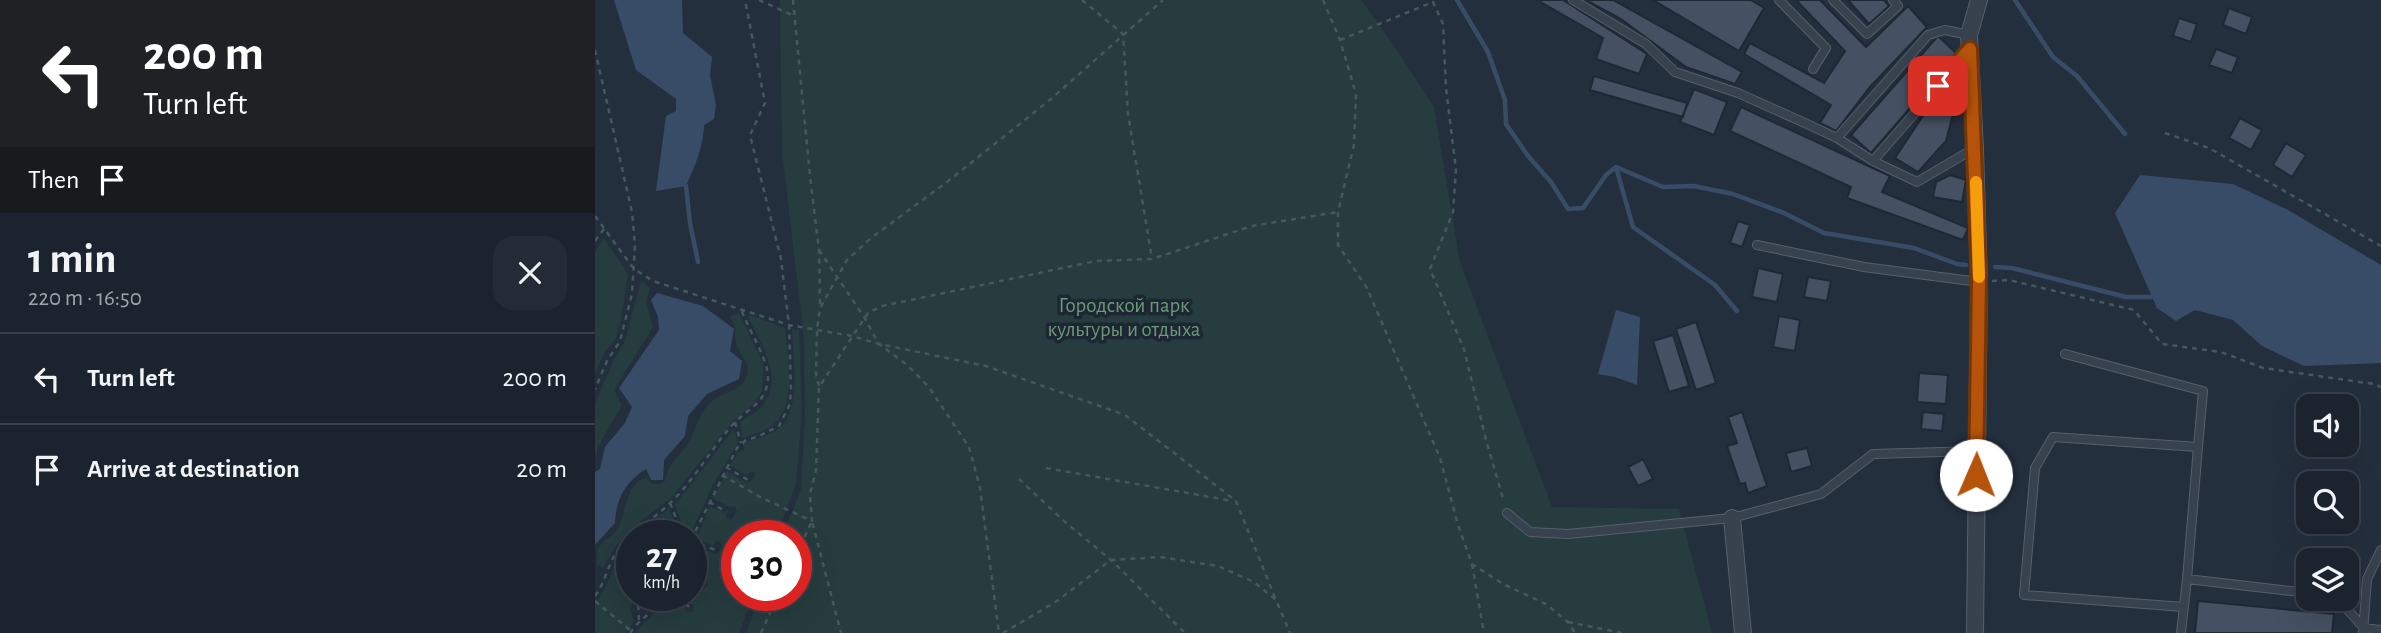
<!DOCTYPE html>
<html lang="en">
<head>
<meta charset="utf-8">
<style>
  body { margin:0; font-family:"Alegreya Sans",sans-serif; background:#242b36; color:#f1f3f6; height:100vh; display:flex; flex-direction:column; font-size:26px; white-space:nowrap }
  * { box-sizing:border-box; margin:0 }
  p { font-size:23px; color:#a0a4aa }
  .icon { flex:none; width:38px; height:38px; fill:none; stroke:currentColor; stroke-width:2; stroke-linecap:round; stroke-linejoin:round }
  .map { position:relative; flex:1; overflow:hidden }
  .drawer { display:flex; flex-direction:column; background:#1b232e; width:595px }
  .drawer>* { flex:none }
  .top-card { background:#202124; color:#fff; overflow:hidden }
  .controls { position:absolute; left:1701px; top:394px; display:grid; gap:14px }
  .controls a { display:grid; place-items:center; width:63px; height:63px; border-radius:14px; background:#1b232e; box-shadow:0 7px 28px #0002,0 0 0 2px #39404a; font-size:35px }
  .speed { position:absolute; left:21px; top:520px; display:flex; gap:14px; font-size:35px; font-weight:700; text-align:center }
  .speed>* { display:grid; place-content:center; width:91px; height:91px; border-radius:50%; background:#1b232e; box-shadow:0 7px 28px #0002,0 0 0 2px #39404a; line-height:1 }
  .speed small { font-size:18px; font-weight:400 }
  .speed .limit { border:10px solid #d22; background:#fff; color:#111 }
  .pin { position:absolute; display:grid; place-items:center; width:60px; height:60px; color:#fff; margin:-30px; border-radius:14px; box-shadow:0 4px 10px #0006 }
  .me { position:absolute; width:77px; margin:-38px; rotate:1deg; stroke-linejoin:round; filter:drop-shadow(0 0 5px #0008) }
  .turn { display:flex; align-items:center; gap:24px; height:147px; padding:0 28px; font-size:32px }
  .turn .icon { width:91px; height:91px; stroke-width:2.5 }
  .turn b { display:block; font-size:49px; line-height:60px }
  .then { display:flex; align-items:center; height:66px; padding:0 28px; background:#0003; gap:14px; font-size:26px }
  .round { display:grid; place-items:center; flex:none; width:74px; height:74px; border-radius:21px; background:#242b36 }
  .headline { display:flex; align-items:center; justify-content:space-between; height:119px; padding:0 28px }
  h1 { font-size:42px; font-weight:700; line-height:52px }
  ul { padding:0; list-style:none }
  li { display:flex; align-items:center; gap:21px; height:91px; padding:0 28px; border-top:2px solid #39404a }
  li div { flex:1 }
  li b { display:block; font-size:26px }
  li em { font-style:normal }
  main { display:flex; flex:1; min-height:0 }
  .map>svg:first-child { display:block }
  .green { fill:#263c3f }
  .water { fill:#394c67 }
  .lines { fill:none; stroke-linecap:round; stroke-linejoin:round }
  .stream { stroke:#394c67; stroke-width:4.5 }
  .building { fill:#455162; stroke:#1f2835; stroke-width:2 }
  .lane-casing { stroke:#565f6c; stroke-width:10 }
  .street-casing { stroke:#565f6c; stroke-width:18 }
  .path { stroke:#44595c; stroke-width:2.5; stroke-dasharray:5 5; stroke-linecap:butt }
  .lane { stroke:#38414e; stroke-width:8 }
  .street { stroke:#38414e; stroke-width:16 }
  .route-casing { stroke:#753606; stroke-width:18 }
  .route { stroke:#b45309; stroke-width:12 }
  .slow { stroke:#f59e0b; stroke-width:12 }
  .labels { text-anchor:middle; stroke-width:7; stroke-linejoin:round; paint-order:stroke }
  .park-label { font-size:21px; fill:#6b9a76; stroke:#1d2633 }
</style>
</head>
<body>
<main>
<section class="drawer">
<div class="top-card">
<div class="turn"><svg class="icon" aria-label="left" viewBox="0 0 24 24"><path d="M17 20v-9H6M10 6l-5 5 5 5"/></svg><div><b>200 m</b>Turn left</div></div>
<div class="then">Then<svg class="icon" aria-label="arrive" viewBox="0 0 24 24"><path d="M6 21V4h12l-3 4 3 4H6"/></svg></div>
</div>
<div class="headline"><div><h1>1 min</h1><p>220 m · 16:50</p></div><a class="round"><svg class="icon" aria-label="close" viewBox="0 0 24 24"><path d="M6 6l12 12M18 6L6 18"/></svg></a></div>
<ul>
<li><svg class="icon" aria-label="left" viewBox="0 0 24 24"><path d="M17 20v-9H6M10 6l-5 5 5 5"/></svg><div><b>Turn left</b></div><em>200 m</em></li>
<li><svg class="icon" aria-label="arrive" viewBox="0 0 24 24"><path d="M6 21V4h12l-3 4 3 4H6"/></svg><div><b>Arrive at destination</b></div><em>20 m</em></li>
</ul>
</section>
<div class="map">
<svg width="1786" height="633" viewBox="0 0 1786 633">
  <rect width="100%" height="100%" fill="#242f3e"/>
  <path class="green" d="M185 0H766L798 44 839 107 865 262 957 507 1084 509 1117 633H151L165 595H201V536L188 535 206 489 210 414 209 338 187 152Z
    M9 239 33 274 26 320 20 340 10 351 0 373V252Z
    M46 281 55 288 51 301 58 327 19 390 27 405 3 447 0 459V404L17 363 30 341Z
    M144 313 169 365 167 391 158 405 138 421 76 498 36 529 21 546 8 567 2 564C1 538 13 543 23 528 32 512 30 484 51 477L57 484H65L70 481C75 459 85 458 95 440 101 427 105 412 116 402 126 392 146 391 151 378 157 362 144 356 141 343 138 330 144 332 135 317Z
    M152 314 190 328C192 356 202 398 182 421 174 431 159 434 147 438L145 422C151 417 162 413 167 406 191 377 164 342 152 314Z
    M197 329 204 330 207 412 201 484 182 535 142 536V595H159L144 633H39C50 621 63 612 72 599L90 607 91 612H98V605L77 595H96V585L109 589 113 585 112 580 109 578 103 581 96 579V546L122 554 127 546 124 542 121 541 118 546 101 539 115 506 131 514V518L136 520 142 512 140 506 134 507 118 498 132 471 152 483 158 480 160 475 159 472H155L150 475 135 465 143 452 149 450 148 444C159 439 172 437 183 429 207 413 198 354 197 329Z
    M139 429 143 442 118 485 95 535H91L80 505Z
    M74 508 84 535H40L54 525 59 524 60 520Z
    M35 541 38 599 36 610 39 621 31 633H0V604L8 592 25 555Z"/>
  <path class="water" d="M19 0H87L88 33 117 57 115 76 121 105 119 119 109 125C108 149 100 165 91 186L61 191 71 116 81 111V99L41 70Z
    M1545 175 1638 184 1693 210 1786 265V363L1709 366 1667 346 1638 320 1600 310 1581 321 1562 308 1520 213Z
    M62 293 108 306 139 329 135 351 147 361 144 379 112 394 93 416 90 436 69 460 68 480H56L51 469C30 482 21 499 20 523L0 545V472L5 469 10 447 30 423 37 407 24 388 64 330 63 317 56 300Z
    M1021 310 1045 317 1042 385 1020 377 1003 374Z"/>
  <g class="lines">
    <path class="stream" d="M862 0 893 52 910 100 911 124 933 156 956 182 973 209 988 208 1011 175 1021 167 1068 187 1099 186 1138 194 1189 213 1229 233 1319 248 1362 264 1371 265
      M1420 0 1458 57 1482 76 1530 134
      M1021 167 1038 227 1120 285 1142 311
      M91 186 95 223 103 262
      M1400 267 1417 268 1531 297H1557"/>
  </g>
  <path class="building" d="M942 0H968L1052 54 1044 74 1001 59 1008 38Z
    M991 0H1018L1147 72 1140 84 1091 67 1026 19Z
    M1058 0H1156L1169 8 1144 51Z
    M1201 0H1225L1271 47 1313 6 1332 27 1275 87 1241 131 1225 123 1236 105 1149 54 1155 43 1229 83 1250 51Z
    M1253 0H1289L1294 6 1274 24Z
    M1634 8 1657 17 1651 34 1628 25Z
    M1584 18 1602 24 1596 42 1578 36Z
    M1343 36 1362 54 1276 153 1256 135Z
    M1621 49 1643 57 1637 73 1614 65Z
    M999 76 1092 103 1088 117 995 90Z
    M1355 82 1364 91 1351 141 1323 172 1300 158 1339 99Z
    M1099 89 1132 102 1119 135 1085 122Z
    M1146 107 1295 176 1287 192 1373 228 1368 240 1252 198 1256 187 1135 131Z
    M1645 118 1667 130 1656 150 1634 138Z
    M1691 143 1711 155 1697 177 1678 165Z
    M1355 175 1371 180 1367 202 1338 197 1341 182Z
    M1143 221 1155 225 1147 247 1135 243Z
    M1163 268 1188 274 1182 302 1157 297Z
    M1213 277 1236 281 1232 301 1209 297Z
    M1184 316 1205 320 1200 351 1178 347Z
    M1101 322 1121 383 1101 390 1081 329Z
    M1078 335 1094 386 1074 392 1058 341Z
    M1324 373 1353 375 1351 404 1322 402Z
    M1147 412 1172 486 1153 493 1150 483 1145 484 1132 446 1142 443 1133 417Z
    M1328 412 1349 414 1347 431 1326 429Z
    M1212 448 1217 466 1196 472 1191 453Z
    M1048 459 1058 479 1043 486 1033 467Z
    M1603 601 1739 614 1737 633H1600Z"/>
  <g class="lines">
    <g class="lane-casing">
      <path id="lane" d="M978 0 1051 44 1080 72 1143 93 1212 124 1242 138 1278 161 1322 182 1380 148
        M1184 0 1231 48 1218 69
        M1238 0 1272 34 1303 6 1298 0
        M1242 138 1333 35 1350 30 1374 35
        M1278 161 1373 52
        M1162 245 1269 267 1384 282
        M1470 354 1608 391 1603 447
        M912 513 935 532 973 534 1137 518 1226 494 1278 454 1381 451
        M1742 598 1769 628 1786 630
        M1589 607 1429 595 1440 468 1458 437 1603 447 1592 579
        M1586 633 1592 579 1713 593
        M1768 633 1772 579 1786 550"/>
    </g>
    <g class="street-casing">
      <path id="street" d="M1137 518 1148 633
        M1380 633 1384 282 1380 148 1374 35 1384 0"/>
    </g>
    <path class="path" d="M164 0 199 16
      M198 0 215 176 224 250 225 305
      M487 0 528 34 533 114 557 259
      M728 0 745 40 761 94 759 145 743 212V245L772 288 845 458 863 525 877 564 908 584 951 604 973 622 980 633
      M745 40 838 2 848 24 851 88 861 170 858 212 835 269 869 349 891 440 909 502
      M0 50 37 212 40 246 37 294 25 341 12 361 0 389
      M1570 133 1614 148 1786 246
      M0 216 39 269 58 281 194 325 257 336 284 344 391 366 530 415 641 501 681 600
      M0 241 9 229
      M224 250 269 317 284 344 312 365 333 386 374 447 385 488 404 633
      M1397 281 1414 280 1539 310 1567 344 1626 352 1668 368 1779 384 1786 387
      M224 386 221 375 222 330 225 308 252 260 276 238 352 182 456 99 568 0
      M140 422 146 443
      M131 467 153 480
      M451 468 638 501
      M127 475 165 497 217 521 215 494 221 470 224 387 273 313 287 306 501 261 557 259 657 226 743 212
      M424 479 469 521 516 560 590 633
      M114 502 132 512
      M75 503 88 536
      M96 540 142 448 151 440 162 437 184 426 195 404 196 388 194 325 186 259 155 135 170 103 150 0
      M96 541 121 550
      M201 555 217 521 246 633
      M877 564 889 633
      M96 582 106 586
      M43 595 44 621
      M72 595 95 607
      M0 596C10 583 12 567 21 553 36 530 61 519 79 499 102 476 117 447 139 423 153 409 172 402 173 378 174 361 153 329 146 309
      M0 601 35 630
      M973 622 1027 633
      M35 633C45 618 62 610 72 595
      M166 633 183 595
      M408 633 462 601 516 560 565 557 623 566 659 582 681 600 695 633"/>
    <use href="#lane" class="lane"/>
    <use href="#street" class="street"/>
  </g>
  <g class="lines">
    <g class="route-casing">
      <path id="route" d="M1343 86 1375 49 1384 282 1381 475"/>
    </g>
    <use href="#route" class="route"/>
    <path class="slow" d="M1381 182 1384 277"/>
  </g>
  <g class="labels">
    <g class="park-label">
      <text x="529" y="312">Городской парк<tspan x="529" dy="24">культуры и отдыха</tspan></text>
    </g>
  </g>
</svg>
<div class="controls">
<a><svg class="icon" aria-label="sound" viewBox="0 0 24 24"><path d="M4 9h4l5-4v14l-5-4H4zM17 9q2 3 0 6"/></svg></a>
<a><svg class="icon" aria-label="search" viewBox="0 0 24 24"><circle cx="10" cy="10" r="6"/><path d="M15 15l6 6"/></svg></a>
<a><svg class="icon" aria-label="layers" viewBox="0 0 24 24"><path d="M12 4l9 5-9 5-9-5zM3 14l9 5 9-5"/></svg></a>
</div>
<div class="speed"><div>27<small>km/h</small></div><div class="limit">30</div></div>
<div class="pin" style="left:1343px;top:86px;background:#d93025"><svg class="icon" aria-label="arrive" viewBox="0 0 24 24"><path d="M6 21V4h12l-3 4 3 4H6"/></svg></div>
<svg class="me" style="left:1381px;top:475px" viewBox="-20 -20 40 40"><circle r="19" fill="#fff"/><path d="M0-13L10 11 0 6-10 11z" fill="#b45309"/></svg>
</div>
</main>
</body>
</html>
